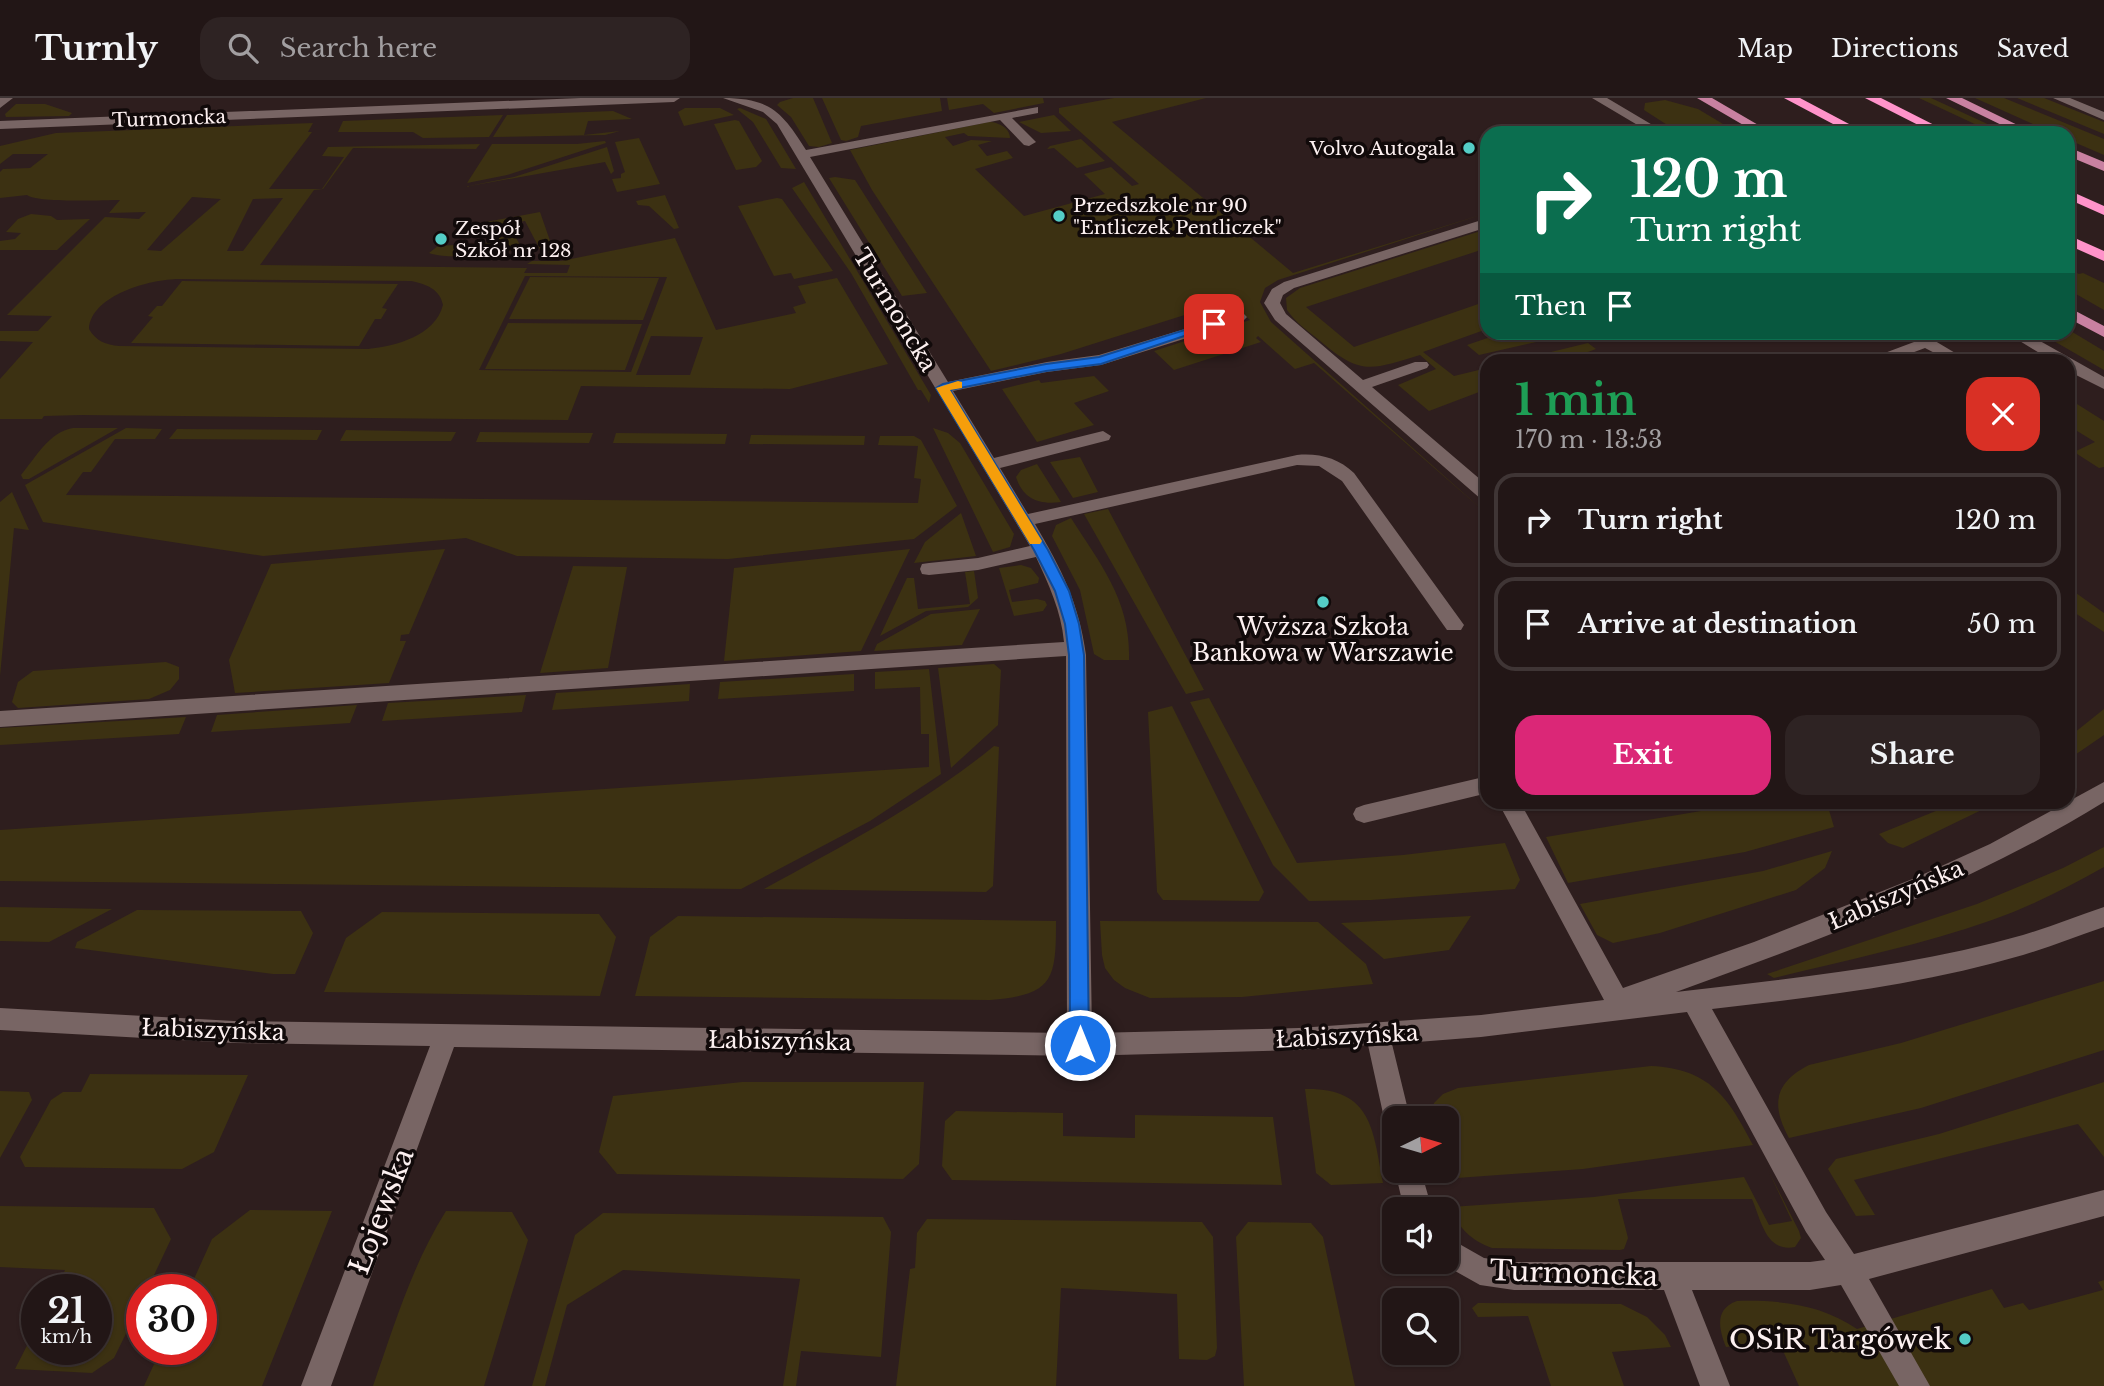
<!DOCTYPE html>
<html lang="en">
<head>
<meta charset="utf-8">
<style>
  body { margin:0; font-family:"Libre Baskerville",serif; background:#2e2323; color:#f1f3f6; height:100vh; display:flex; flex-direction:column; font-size:26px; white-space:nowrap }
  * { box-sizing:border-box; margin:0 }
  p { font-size:23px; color:#a29fa1 }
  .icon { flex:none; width:38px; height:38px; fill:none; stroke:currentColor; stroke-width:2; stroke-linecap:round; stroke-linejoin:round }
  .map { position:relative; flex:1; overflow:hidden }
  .panel { position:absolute; left:1480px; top:256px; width:595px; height:455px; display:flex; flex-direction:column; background:#221616; border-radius:21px; box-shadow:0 2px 5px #0004,0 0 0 2px #3f3535 }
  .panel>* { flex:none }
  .hud { position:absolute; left:1480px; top:28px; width:595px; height:214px; border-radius:21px; box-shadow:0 2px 5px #0004,0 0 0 2px #3f3535; background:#0b6e4f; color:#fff; overflow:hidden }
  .needle { width:46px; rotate:85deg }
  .tools { position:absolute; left:1382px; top:1008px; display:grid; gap:14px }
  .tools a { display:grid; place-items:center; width:77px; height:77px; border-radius:14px; background:#221616; box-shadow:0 2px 5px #0004,0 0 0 2px #3f3535; font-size:35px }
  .speed { position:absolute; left:21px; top:1176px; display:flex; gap:14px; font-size:35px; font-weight:700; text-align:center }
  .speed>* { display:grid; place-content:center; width:91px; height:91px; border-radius:50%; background:#221616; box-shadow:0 2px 5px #0004,0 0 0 2px #3f3535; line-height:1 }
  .speed small { font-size:18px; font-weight:400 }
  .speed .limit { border:10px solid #d22; background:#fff; color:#111 }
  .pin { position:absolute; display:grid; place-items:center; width:60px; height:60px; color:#fff; margin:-30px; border-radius:14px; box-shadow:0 4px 10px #0006 }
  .me { position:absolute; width:77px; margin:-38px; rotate:0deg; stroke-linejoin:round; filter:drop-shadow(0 0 5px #0008) }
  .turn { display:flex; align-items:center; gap:24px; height:147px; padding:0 35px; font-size:32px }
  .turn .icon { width:91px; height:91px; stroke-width:2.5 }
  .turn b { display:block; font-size:49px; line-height:60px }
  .then { display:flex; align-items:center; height:66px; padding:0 35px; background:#0003; gap:14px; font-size:26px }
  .round { display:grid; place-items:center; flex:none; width:74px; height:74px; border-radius:21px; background:#2e2323 }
  .head { display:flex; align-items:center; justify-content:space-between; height:119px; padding:0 35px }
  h1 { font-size:42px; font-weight:700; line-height:52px; color:#1e9e55 }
  .button { display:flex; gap:14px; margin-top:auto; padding:14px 35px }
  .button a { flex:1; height:80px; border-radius:21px; background:#db2777; color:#fff; font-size:28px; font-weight:700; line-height:80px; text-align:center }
  .button a+a { background:#2e2323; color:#f1f3f6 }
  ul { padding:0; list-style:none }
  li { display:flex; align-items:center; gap:21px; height:94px; margin:0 14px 10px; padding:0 21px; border:4px solid #3f3535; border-radius:21px }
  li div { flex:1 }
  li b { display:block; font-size:26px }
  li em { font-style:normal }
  header { display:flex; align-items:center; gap:42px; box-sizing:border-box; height:98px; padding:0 35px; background:#221616; border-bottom:2px solid #3f3535 }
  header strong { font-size:33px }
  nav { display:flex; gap:38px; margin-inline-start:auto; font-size:24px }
  .search { width:490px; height:63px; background:#2e2323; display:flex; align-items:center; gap:18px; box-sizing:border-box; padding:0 24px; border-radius:21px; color:#a29fa1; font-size:26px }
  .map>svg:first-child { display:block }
  .green { fill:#3c3112; fill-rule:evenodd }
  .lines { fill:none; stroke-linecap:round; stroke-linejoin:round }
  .minor { fill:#786564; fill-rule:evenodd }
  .major { fill:#c981a1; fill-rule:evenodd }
  .highway { fill:#ff93ca; fill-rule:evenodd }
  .route { fill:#1a73e8; stroke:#114b97; stroke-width:2 }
  .slow { fill:#f59e0b }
  .poi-dot { fill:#54cdc6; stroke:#110a0a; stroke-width:2.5 }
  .labels { text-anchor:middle; stroke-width:7; stroke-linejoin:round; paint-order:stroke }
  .far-street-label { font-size:19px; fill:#fcf0f0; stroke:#110a0a }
  .far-poi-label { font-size:19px; fill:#fcf0f0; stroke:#110a0a; text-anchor:start }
  .street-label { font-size:23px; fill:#fcf0f0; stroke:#110a0a }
  .poi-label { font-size:23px; fill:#fcf0f0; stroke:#110a0a }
  .near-street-label { font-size:28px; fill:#fcf0f0; stroke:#110a0a }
  .near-poi-label { font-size:28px; fill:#fcf0f0; stroke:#110a0a; text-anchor:end }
</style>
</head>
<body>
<header>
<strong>Turnly</strong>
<div class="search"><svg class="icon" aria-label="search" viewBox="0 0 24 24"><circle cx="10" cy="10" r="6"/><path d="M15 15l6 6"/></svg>Search here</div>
<nav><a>Map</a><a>Directions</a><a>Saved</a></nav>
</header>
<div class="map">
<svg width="2104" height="1288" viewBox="0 0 2104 1288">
  <rect width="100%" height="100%" fill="#2e1e1e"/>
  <path class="green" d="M793 0H813L832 45 819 49 809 48 791 19 777 7 780 4Z
    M822 0H940L942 13 861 28 858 39 846 43 841 42Z
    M947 0H1043L1044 5 994 15 983 6 949 12Z
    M1114 0H1206L1112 24 1293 175 1487 115 1278 182 1265 190 1260 204 1271 224 1487 416 1314 265 1295 271 1258 238 1256 240 1261 244 1174 272 1154 253 1250 222 1229 203 1061 256 991 273 872 92 850 52 989 24C998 24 1010 30 1010 40L968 38 964 35 945 39 953 48 971 42 992 43 978 47 987 58 1007 53 1013 60 975 71 1024 118 1105 96 1084 76 1111 69 1132 88 1139 86 1059 15V10Z
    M1919 0H1931L2007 35H1994Z
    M1975 0H2004L2104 41V57L2069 42 2068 35H2053Z
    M2017 0H2044L2104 24V36Z
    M1665 2 1698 11 1738 35H1703L1689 28 1675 32 1644 12 1645 5Z
    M16 6H45L72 15 69 18 6 19 5 16Z
    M685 10H720L734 17 684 28 678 14Z
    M740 10 766 21 796 71 781 70 753 24 737 11Z
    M613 13 632 21 588 23 584 37 620 33 605 37 493 39 507 17Z
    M503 17 489 39 423 40 413 34H338L343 23Z
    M1054 17 1071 33 1041 35 1019 24Z
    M735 22 739 23 762 63 756 69 736 72 714 26Z
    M313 25 308 34H312L269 91H322L344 59 322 58 328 49 480 46 476 51 353 50 323 91 314 92 260 167 527 170 524 175H567L570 167 527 166 532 163H561L675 140 716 232 796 215 793 209 806 205 798 188 837 180 888 266 790 291 581 288 568 322 81 317 44 318 42 321H0V281L33 244 0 243V233H38L52 218 7 217 105 119 139 121 146 114 109 115 120 102C102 102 37 105 27 97L0 100V74L3 71 30 70 48 56H13L0 66V48L56 35ZM192 99 221 101 161 153 147 152ZM283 100 243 153H227L253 101ZM525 178 667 179 631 274 479 272ZM179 181 411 183C426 186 440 191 443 207 435 238 396 248 368 251L119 248C106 247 96 243 89 231 91 197 151 181 179 181ZM651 238 703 239 690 277H636Z
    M639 40 660 86 617 94 612 81 621 80V76L625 74 615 44Z
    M1081 41 1105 63 1077 70 1054 50 1047 51 1050 48Z
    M605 43 606 45 507 77 467 85 492 46H577Z
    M607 49 614 73 611 76 605 64 464 89 514 79Z
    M835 79 855 82 927 195 902 198 829 80Z
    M804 84 931 297 929 305 921 292H918L851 175 792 90Z
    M665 97 679 130 674 131 649 108 638 107 636 103Z
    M777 100 782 101 833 173 794 181 791 175 774 178 738 108Z
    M540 114 556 160 544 159 525 123 512 125V132L502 133 500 127 477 131 475 126Z
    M31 116 51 118 57 122 90 121 57 152H0V143L15 141 21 135 6 134 18 121Z
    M1487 131V150L1306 209 1354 249 1487 203V231L1423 254 1454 278 1487 270V291L1429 313 1398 287 1436 271 1420 257C1370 272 1361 278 1319 242 1308 233 1295 224 1287 212L1286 200 1300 190Z
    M500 139 516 140 520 147C509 161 445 161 429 155L438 148 486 145Z
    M2068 171 2079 176 2083 175 2104 185V212L2069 192Z
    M530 179 659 180 643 222 509 221Z
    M182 183 398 186 382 210 387 211 381 221H375L359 248 131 245 153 219 148 218 157 208H162Z
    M508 225 642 226 625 272 485 271Z
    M2069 232 2104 253V272L2040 235 2068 234Z
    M1505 234 1535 235 1545 242 1479 257 1467 247Z
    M1588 245 1596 251 1566 262H1518Z
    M1094 278 1109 293 1074 305 1094 327 1037 344 1002 291 1039 282 1041 285Z
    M2069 301 2104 323V369L2099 370 2074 354 2095 344 2069 328Z
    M73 330H118L29 381H23L21 377C36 359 49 334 73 330Z
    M126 330 162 331 155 341H115L91 374H83L66 397 918 405 921 381 914 380 918 348 878 347 880 338H914L921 342 957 408 914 441 728 461 517 458 466 440 263 458 43 424 25 387Z
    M933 330 948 335 960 345 1014 436 1010 449 993 454Z
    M177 331 322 332 317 342 169 341Z
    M346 332 456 334 451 343H340Z
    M480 334 593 335 589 345 476 344Z
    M616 335 727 336 725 346 613 345Z
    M751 337 865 338 864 347 749 346Z
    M1080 359 1098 394 1073 400 1050 364Z
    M1037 366 1061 404C1039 407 1023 401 1016 379L1021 372Z
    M12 394 29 432 14 430 0 578V404Z
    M1108 411 1204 592 1186 596 1084 416Z
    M961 415 976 458 914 465 925 444Z
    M1071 420C1101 467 1131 503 1129 562H1104L1094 556 1080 492 1052 438 1056 427Z
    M445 451 409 536 401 537 400 543H406L389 585 235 595 229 562 271 466Z
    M910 451 861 553 724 563 734 470Z
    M1021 467 1031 470 1039 480 1038 485 1009 492 1012 504 1037 501 1045 503 1047 507 1043 513 1014 518 999 470Z
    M573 468 627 469 608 570 540 575Z
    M974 473 978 500 968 509 926 513 880 538 907 480H914L918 511 970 506 965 474Z
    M2069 490 2104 515V534L2069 511Z
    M980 511 962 547 874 553 877 546 931 516Z
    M166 564 179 569V581L170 592 149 601 18 610 12 604 18 584 33 573Z
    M994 566 1001 572 998 627 951 670 938 570Z
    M929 571 941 676 870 723 741 791 0 783V732L929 669V636H921L920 589 875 591V574Z
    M854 576V593L718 601 720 584Z
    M690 586 689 603 552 612 556 595Z
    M526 597 522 614 382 623 388 605Z
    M1209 600 1297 765 1403 757 1505 745 1520 782 1515 791 1371 802 1309 803 1273 767 1190 604Z
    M357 607 350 625 211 634 217 617Z
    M1172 608 1264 794 1259 803 1163 802 1157 794 1148 614Z
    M2104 611V637L2069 661V639Z
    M186 619 179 636 0 647V630Z
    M994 648 999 649 993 788 986 794 764 791C844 747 923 706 994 648Z
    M1715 704H1820L1829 712 1834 729 1745 754 1568 785 1546 739 1719 710Z
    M1958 704H1998L1903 750 1888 745 1879 736Z
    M2104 749V769C2068 789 2032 808 1992 822 1922 847 1846 862 1774 880L1767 876 1977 806 2063 770Z
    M1832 753 1825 770 1796 792 1660 835 1613 845 1597 837 1580 806 1763 773Z
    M0 809 111 811H112L49 844 0 843Z
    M137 812 301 813 313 835 295 876H273L75 850 77 844Z
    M382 814 599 816 616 839 600 898 324 894 346 840Z
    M678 818 1056 823C1056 881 1054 897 990 902L635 898 650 839Z
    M1471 818 1449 852 1384 861 1341 825Z
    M1100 823 1318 824 1366 866 1373 886 1242 899 1150 900 1125 890 1114 882 1105 870 1102 857Z
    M2104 883V952L1921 1010 1789 1040C1771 1007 1774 985 1809 967L1901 945Z
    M1651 968C1710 971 1728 999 1753 1047L1583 1071 1443 1081 1441 1073H1447V1020H1430L1434 1005 1443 996 1458 990Z
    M90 976 248 977 214 1054 182 1071 25 1069 20 1059 51 1002 63 994H81Z
    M742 984H924L919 1066 903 1081 617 1076 599 1054 613 998Z
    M2104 984V1059L2078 1026 1854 1082 1875 1117 1856 1118 1828 1071 1836 1061 1939 1036Z
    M1305 991C1372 990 1373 1031 1383 1085L1331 1087 1316 1075Z
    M0 993 29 994 32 1002 0 1060Z
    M956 1013 1063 1015V1038L1135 1040V1017L1273 1019 1282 1087 952 1082 942 1068 945 1023Z
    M1769 1074 1799 1133 1801 1140 1795 1149C1766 1155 1761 1122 1752 1101H1618L1628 1140 1624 1151 1620 1152 1492 1150C1472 1143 1457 1129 1451 1109L1594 1099 1744 1079 1769 1127 1792 1123Z
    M0 1108 154 1110 171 1141 147 1192H142V1203L114 1260 92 1275 15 1271 37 1228V1251H96V1192H56L65 1172 0 1169Z
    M250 1112 332 1113 262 1288H144L161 1251H201V1192H189L212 1141Z
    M446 1113 512 1114 528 1142 484 1288H373C394 1228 412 1167 446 1113Z
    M603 1115 883 1119 891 1134 881 1259 801 1253 796 1288H783L800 1181 623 1172 567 1207 545 1288H532L575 1137Z
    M927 1121 1202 1124 1213 1139 1217 1250 1215 1258 1207 1262 1179 1261 1177 1196 1061 1190 1056 1288H896L910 1171 915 1170 917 1135Z
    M1248 1124 1311 1125 1323 1139 1355 1288H1244L1236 1139Z
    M2104 1182V1288H1799L1779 1244 1726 1249C1719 1231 1714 1211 1737 1203 1780 1202 1821 1206 1857 1231L1992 1191 2004 1210 2023 1205 2029 1212 2103 1192 2098 1184Z
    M1478 1205 1621 1206 1647 1219 1665 1237 1671 1249 1612 1254 1624 1288H1551L1528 1218 1478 1219 1472 1210Z"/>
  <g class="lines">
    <path class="minor" d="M0 0H13L0 10Z
      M581 0H680L674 4 0 31V23Z
      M723 0C770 0 782 14 806 52L1038 9V15L1012 20 1036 44 1029 48 1024 47 1000 22 810 59 948 284 1047 264 1099 257 1234 216H1244L1247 219 1244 222 1101 267 1047 274 953 293 994 360 1103 333 1111 338 1109 342 1000 370 1028 416 1297 357C1319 355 1338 360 1354 375L1464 527 1461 532H1447L1342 383 1319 368 1297 367 1035 426C1061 470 1079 505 1086 557L1092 935 1299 930 1481 917 1604 902 1498 704H1520L1623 890 1754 844 1915 780 1990 746 2104 684V704C1971 786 1823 841 1676 894 1792 880 1911 869 2023 837 2050 829 2077 818 2104 809V829C2077 838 2050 849 2023 857 1922 887 1816 899 1712 911L1826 1114 1854 1156 2104 1092V1118L1869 1181 1930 1288H1899L1841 1187 1810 1192H1692L1730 1288H1700L1664 1192H1514L1480 1187 1439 1164H1447V1139L1484 1160 1514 1164H1810L1825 1162 1806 1134 1687 914 1481 939 1392 946 1410 1020H1395V1031L1388 1029 1384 1020 1368 947 1299 952 1080 958 454 949 331 1288H301L430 948 234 945 0 932V910L234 923 1067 935 1066 558 0 629V613L1064 544C1061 513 1049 487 1036 459L978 472 929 477 922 476 920 471 922 466 929 465 978 460 1030 448 777 26 763 14Z
      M1592 0H1607L1666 35H1651Z
      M2053 0H2070L2104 14V22Z
      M1488 120V129L1294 190 1283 197 1280 205 1286 216 1363 282 1415 264H1427L1429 267 1427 270 1372 289 1488 388V404L1482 402 1275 222 1264 205 1272 191 1284 184Z
      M1900 234H1920L1967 262H1948L1925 250 1893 262H1872L1874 259 1914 244Z
      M2005 234H2024L2104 279V291L2068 273V262H2051Z
      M1488 678V695L1364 725 1356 722 1353 716 1356 710 1364 707Z
      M1395 1073H1421L1432 1111H1404Z"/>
    <path class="major" d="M1697 0H1712L1772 35H1757Z
      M1946 0H1962L2034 35H2018Z
      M2068 49 2104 64V73L2068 58Z
      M2068 209 2104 228V239L2068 220Z"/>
    <path class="highway" d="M1784 0H1800L1866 35H1850Z
      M1865 0H1881L1950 35H1934Z
      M2068 92 2104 108V117L2068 101Z
      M2068 137 2104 153V163L2068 147Z"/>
  </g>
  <path class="route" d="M1210 224 1220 226 1101 266 1046 273 950 292 1048 452 1069 493 1079 526 1084 557 1089 947 1086 953 1080 955 1073 953 1070 947 1069 557 1065 526 1055 493 1034 452 936 290 943 286 1046 266 1099 259Z"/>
  <path class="slow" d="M958 283 962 284V290L950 292 1042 443 1040 446H1030L936 290Z"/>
  <g class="poi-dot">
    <circle cx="1469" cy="50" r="7"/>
    <circle cx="1059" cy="118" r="7"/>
    <circle cx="441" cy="141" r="7"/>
    <circle cx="1323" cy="504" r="7"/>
    <circle cx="1965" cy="1241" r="7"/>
  </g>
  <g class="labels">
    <g class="far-street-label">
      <text transform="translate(169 20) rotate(-2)" y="7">Turmoncka</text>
    </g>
    <g class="far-poi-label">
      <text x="1455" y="57" text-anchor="end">Volvo Autogala</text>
      <text x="1073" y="114">Przedszkole nr 90<tspan x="1073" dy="22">"Entliczek Pentliczek"</tspan></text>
      <text x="455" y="137">Zespół<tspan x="455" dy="22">Szkół nr 128</tspan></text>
    </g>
    <g class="street-label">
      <text transform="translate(895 212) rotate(59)" y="8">Turmoncka</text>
      <text transform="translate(1896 797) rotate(-23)" y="8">Łabiszyńska</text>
      <text transform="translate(213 932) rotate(2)" y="8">Łabiszyńska</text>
      <text transform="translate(1347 938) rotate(-3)" y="8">Łabiszyńska</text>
      <text transform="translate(780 943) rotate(1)" y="8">Łabiszyńska</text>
    </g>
    <g class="poi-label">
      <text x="1323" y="537">Wyższa Szkoła<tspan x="1323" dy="26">Bankowa w Warszawie</tspan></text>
    </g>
    <g class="near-street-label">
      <text transform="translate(381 1113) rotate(-69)" y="10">Łojewska</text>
      <text transform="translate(1574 1175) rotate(2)" y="10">Turmoncka</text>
    </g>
    <g class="near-poi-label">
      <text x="1951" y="1251">OSiR Targówek</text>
    </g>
  </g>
</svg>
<div class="tools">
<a><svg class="needle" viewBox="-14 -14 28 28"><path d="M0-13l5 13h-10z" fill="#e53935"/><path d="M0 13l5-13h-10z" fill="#a29fa1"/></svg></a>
<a><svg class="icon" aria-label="sound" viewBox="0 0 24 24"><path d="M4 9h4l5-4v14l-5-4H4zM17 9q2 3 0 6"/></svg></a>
<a><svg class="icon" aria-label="search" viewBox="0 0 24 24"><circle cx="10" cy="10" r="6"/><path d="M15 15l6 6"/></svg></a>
</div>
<div class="speed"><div>21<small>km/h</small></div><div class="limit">30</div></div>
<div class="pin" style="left:1214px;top:226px;background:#d93025"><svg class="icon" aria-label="arrive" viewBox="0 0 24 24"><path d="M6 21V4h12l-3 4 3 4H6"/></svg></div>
<svg class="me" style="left:1080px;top:947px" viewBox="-20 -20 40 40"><circle r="17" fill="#1a73e8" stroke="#fff" stroke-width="3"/><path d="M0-11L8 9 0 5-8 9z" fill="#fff"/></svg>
<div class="hud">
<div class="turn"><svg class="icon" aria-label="right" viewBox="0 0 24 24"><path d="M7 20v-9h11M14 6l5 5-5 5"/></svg><div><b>120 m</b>Turn right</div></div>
<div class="then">Then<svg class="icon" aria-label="arrive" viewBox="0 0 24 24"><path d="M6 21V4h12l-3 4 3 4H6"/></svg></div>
</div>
<section class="panel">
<div class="head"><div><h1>1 min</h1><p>170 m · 13:53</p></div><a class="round" style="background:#d93025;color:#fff"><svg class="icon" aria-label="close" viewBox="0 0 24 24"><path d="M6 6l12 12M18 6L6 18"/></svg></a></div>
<ul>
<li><svg class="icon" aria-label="right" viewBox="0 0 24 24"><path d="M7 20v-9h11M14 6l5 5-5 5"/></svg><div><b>Turn right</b></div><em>120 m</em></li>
<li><svg class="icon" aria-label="arrive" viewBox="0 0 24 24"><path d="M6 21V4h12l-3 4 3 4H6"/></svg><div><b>Arrive at destination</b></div><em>50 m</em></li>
</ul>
<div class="button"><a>Exit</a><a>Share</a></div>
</section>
</div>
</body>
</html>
